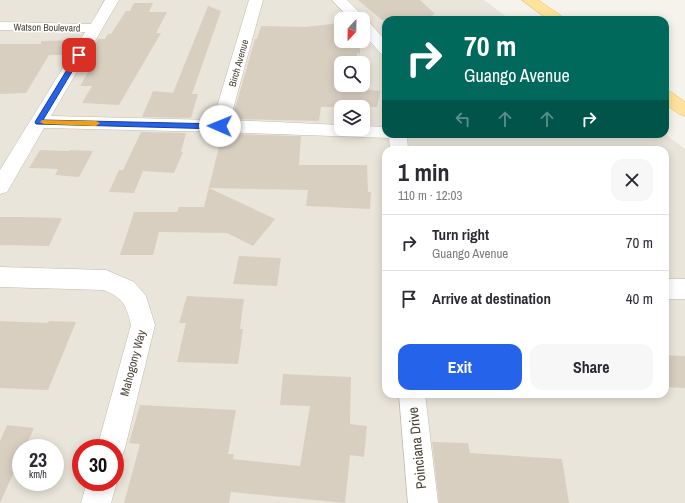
<!DOCTYPE html>
<html lang="en">
<head>
<meta charset="utf-8">
<style>
  body { margin:0; font-family:"Archivo Narrow",sans-serif; background:#f7f7f7; color:#2b2b33; height:100vh; display:flex; flex-direction:column; font-size:15px; white-space:nowrap }
  * { box-sizing:border-box; margin:0 }
  p { font-size:13px; color:#7c7c81 }
  .icon { flex:none; width:22px; height:22px; fill:none; stroke:currentColor; stroke-width:2; stroke-linecap:round; stroke-linejoin:round }
  .map { position:relative; flex:1; overflow:hidden }
  .sheet { position:absolute; left:382px; top:146px; width:287px; height:252px; display:flex; flex-direction:column; background:#fff; border-radius:12px; box-shadow:0 2px 10px #0003 }
  .sheet>* { flex:none }
  .hud { position:absolute; left:382px; top:16px; width:287px; height:122px; border-radius:12px; box-shadow:0 2px 10px #0003; background:#00695c; color:#fff; overflow:hidden }
  .needle { width:26px; rotate:202deg }
  .fabs { position:absolute; left:334px; top:12px; display:grid; gap:8px }
  .fabs a { display:grid; place-items:center; width:36px; height:36px; border-radius:8px; background:#fff; box-shadow:0 2px 10px #0003; font-size:20px }
  .speed { position:absolute; left:12px; top:439px; display:flex; gap:8px; font-size:20px; font-weight:700; text-align:center }
  .speed>* { display:grid; place-content:center; width:52px; height:52px; border-radius:50%; background:#fff; box-shadow:0 2px 10px #0003; line-height:1 }
  .speed small { font-size:10px; font-weight:400 }
  .speed .limit { border:6px solid #d22; background:#fff; color:#111 }
  .pin { position:absolute; display:grid; place-items:center; width:34px; height:34px; color:#fff; margin:-17px; border-radius:8px; box-shadow:0 2px 6px #0006 }
  .me { position:absolute; width:44px; margin:-22px; rotate:271deg; stroke-linejoin:round; filter:drop-shadow(0 0 3px #0008) }
  .turn { display:flex; align-items:center; gap:14px; height:84px; padding:0 16px; font-size:18px }
  .turn .icon { width:52px; height:52px; stroke-width:2.5 }
  .turn b { display:block; font-size:28px; line-height:34px }
  .lanes { display:flex; align-items:center; height:38px; padding:0 16px; background:#0003; justify-content:center; gap:20px; direction:ltr }
  .lanes .off { opacity:.35 }
  .round { display:grid; place-items:center; flex:none; width:42px; height:42px; border-radius:12px; background:#f7f7f7 }
  .overview { display:flex; align-items:center; justify-content:space-between; height:68px; padding:0 16px }
  h1 { font-size:24px; font-weight:700; line-height:30px }
  .button { display:flex; gap:8px; margin-top:auto; padding:8px 16px }
  .button a { flex:1; height:46px; border-radius:12px; background:#2563eb; color:#fff; font-size:16px; font-weight:700; line-height:46px; text-align:center }
  .button a+a { background:#f7f7f7; color:#2b2b33 }
  ul { padding:0; list-style:none }
  li { display:flex; align-items:center; gap:12px; height:56px; padding:0 16px; border-top:1px solid #e1e1e2 }
  li div { flex:1 }
  li b { display:block; font-size:15px }
  li em { font-style:normal }
  .map>svg:first-child { display:block }
  .residential { fill:#eae5da; fill-rule:evenodd }
  .building { fill:#d8cfc1 }
  .lines { fill:none; stroke-linecap:round; stroke-linejoin:round }
  .minor-casing { stroke:#c2bbae; stroke-width:1 }
  .major-casing { stroke:#e6c16a; stroke-width:1 }
  .minor { fill:#fff; fill-rule:evenodd }
  .major { fill:#ffe39c; fill-rule:evenodd }
  .route { fill:#2563eb; stroke:#184099 }
  .slow { fill:#f59e0b }
  .labels { text-anchor:middle; stroke-width:3; stroke-linejoin:round; paint-order:stroke }
  .far-street-label { font-size:10px; fill:#4b4439; stroke:#fff }
  .street-label { font-size:12px; fill:#4b4439; stroke:#fff }
  .near-street-label { font-size:14px; fill:#4b4439; stroke:#fff }
</style>
</head>
<body>
<div class="map">
<svg width="685" height="503" viewBox="0 0 685 503">
  <rect width="100%" height="100%" fill="#f6f3ec"/>
  <path class="residential" d="M0 0H484L511 20H386V134H665L685 149V503H0ZM341 19H363V41H341ZM341 63H363V85H341ZM341 107H363V129H341ZM386 150H665V394H386ZM21 448H55V482H21ZM81 448H115V482H81Z"/>
  <path class="building" d="M358 0H420L435 14 432 15 436 20H382Z
    M134 3H153L149 12H167L156 33H161L119 105 82 103 92 86H80L88 72H83L93 57 88 56 98 39H105L108 34H111L126 11H130Z
    M208 6 221 11 192 94H198L191 118 142 117 153 91 173 93Z
    M341 23V41H360V54L357 53V63H341V85H357V89L380 91 377 107H321L319 121 232 119 255 39H257L261 26 305 27Z
    M78 40 69 55H49L26 93 0 94V44H41V41Z
    M141 132 186 133 181 152H183L174 173 143 171 134 193 109 192 119 170H123Z
    M228 134 301 136 299 165H367L368 192H371L370 209 306 206 308 190 209 188 275 219 253 246 227 233 159 232 153 255H120L134 212H177L179 207H204L219 147H224Z
    M40 150 69 151 70 150 93 151 79 177 55 175 58 169 29 168Z
    M0 217H25L62 218 49 246 0 245Z
    M239 256 281 258 277 286 233 284Z
    M187 296 244 299 240 329H243L238 364 177 362 186 323H179Z
    M0 321 48 323 49 321 76 322 48 390 0 388Z
    M665 355 685 356V388L665 387Z
    M283 374 351 377 350 424 367 426 364 457 350 455 345 503 231 492 229 503H124L140 444 129 443 140 405 236 410 228 454H234L233 459 300 466 310 406 280 405Z
    M7 425 34 428 25 448H21V457L0 503V441Z
    M432 442 468 443 470 453 562 459 569 503H439Z"/>
  <g class="lines">
    <g class="minor-casing">
      <path id="minor" d="M105 0H119L51 116 213 120 249 0H263L230 120 341 125V129H363V126L386 127V134H407L408 150H390L389 138 220 132 44 128 7 192 0 194V170L85 32 0 30V22L91 24Z
        M332 0H347L363 16 365 20 368 21 386 41V56L381 54 363 33V19H350Z
        M0 267 106 270 134 282 146 296 155 325 125 448 121 458 115 461V448H97L131 325C126 304 124 299 104 290L0 287Z
        M665 279H685V299H665Z
        M399 394H425L438 503H408Z
        M115 478 117 482 111 503H81L87 482H115Z"/>
    </g>
    <g class="major-casing">
      <path id="major" d="M522 0H538L563 17 565 20H549Z
        M665 91 671 92 685 102V116L679 114 665 104Z"/>
    </g>
    <use href="#minor" class="minor"/>
    <use href="#major" class="major"/>
  </g>
  <path class="route" d="M79 53 82 55 43 120 220 124 223 126 220 129 36 124 35 122 76 55Z"/>
  <path class="slow" d="M42 120 96 121 100 123 96 126 44 124 40 122Z"/>
  <g class="labels">
    <g class="far-street-label">
      <text transform="translate(47 27) rotate(1)" y="4">Watson Boulevard</text>
      <text transform="translate(238 63) rotate(-74)" y="4">Birch Avenue</text>
    </g>
    <g class="street-label">
      <text transform="translate(133 363) rotate(-75)" y="4">Mahogony Way</text>
    </g>
    <g class="near-street-label">
      <text transform="translate(417 448) rotate(-96)" y="5">Poinciana Drive</text>
    </g>
  </g>
</svg>
<div class="fabs">
<a><svg class="needle" viewBox="-14 -14 28 28"><path d="M0-13l5 13h-10z" fill="#e53935"/><path d="M0 13l5-13h-10z" fill="#7c7c81"/></svg></a>
<a><svg class="icon" aria-label="search" viewBox="0 0 24 24"><circle cx="10" cy="10" r="6"/><path d="M15 15l6 6"/></svg></a>
<a><svg class="icon" aria-label="layers" viewBox="0 0 24 24"><path d="M12 4l9 5-9 5-9-5zM3 14l9 5 9-5"/></svg></a>
</div>
<div class="speed"><div>23<small>km/h</small></div><div class="limit">30</div></div>
<div class="pin" style="left:79px;top:55px;background:#d93025"><svg class="icon" aria-label="arrive" viewBox="0 0 24 24"><path d="M6 21V4h12l-3 4 3 4H6"/></svg></div>
<svg class="me" style="left:220px;top:126px" viewBox="-20 -20 40 40"><circle r="19" fill="#fff"/><path d="M0-13L10 11 0 6-10 11z" fill="#2563eb"/></svg>
<div class="hud">
<div class="turn"><svg class="icon" aria-label="right" viewBox="0 0 24 24"><path d="M7 20v-9h11M14 6l5 5-5 5"/></svg><div><b>70 m</b>Guango Avenue</div></div>
<div class="lanes"><svg class="icon off" aria-label="left" viewBox="0 0 24 24"><path d="M17 20v-9H6M10 6l-5 5 5 5"/></svg><svg class="icon off" aria-label="ahead" viewBox="0 0 24 24"><path d="M12 20V5M6 11l6-6 6 6"/></svg><svg class="icon off" aria-label="ahead" viewBox="0 0 24 24"><path d="M12 20V5M6 11l6-6 6 6"/></svg><svg class="icon" aria-label="right" viewBox="0 0 24 24"><path d="M7 20v-9h11M14 6l5 5-5 5"/></svg></div>
</div>
<section class="sheet">
<div class="overview"><div><h1>1 min</h1><p>110 m · 12:03</p></div><a class="round"><svg class="icon" aria-label="close" viewBox="0 0 24 24"><path d="M6 6l12 12M18 6L6 18"/></svg></a></div>
<ul>
<li><svg class="icon" aria-label="right" viewBox="0 0 24 24"><path d="M7 20v-9h11M14 6l5 5-5 5"/></svg><div><b>Turn right</b><p>Guango Avenue</p></div><em>70 m</em></li>
<li><svg class="icon" aria-label="arrive" viewBox="0 0 24 24"><path d="M6 21V4h12l-3 4 3 4H6"/></svg><div><b>Arrive at destination</b></div><em>40 m</em></li>
</ul>
<div class="button"><a>Exit</a><a>Share</a></div>
</section>
</div>
</body>
</html>
